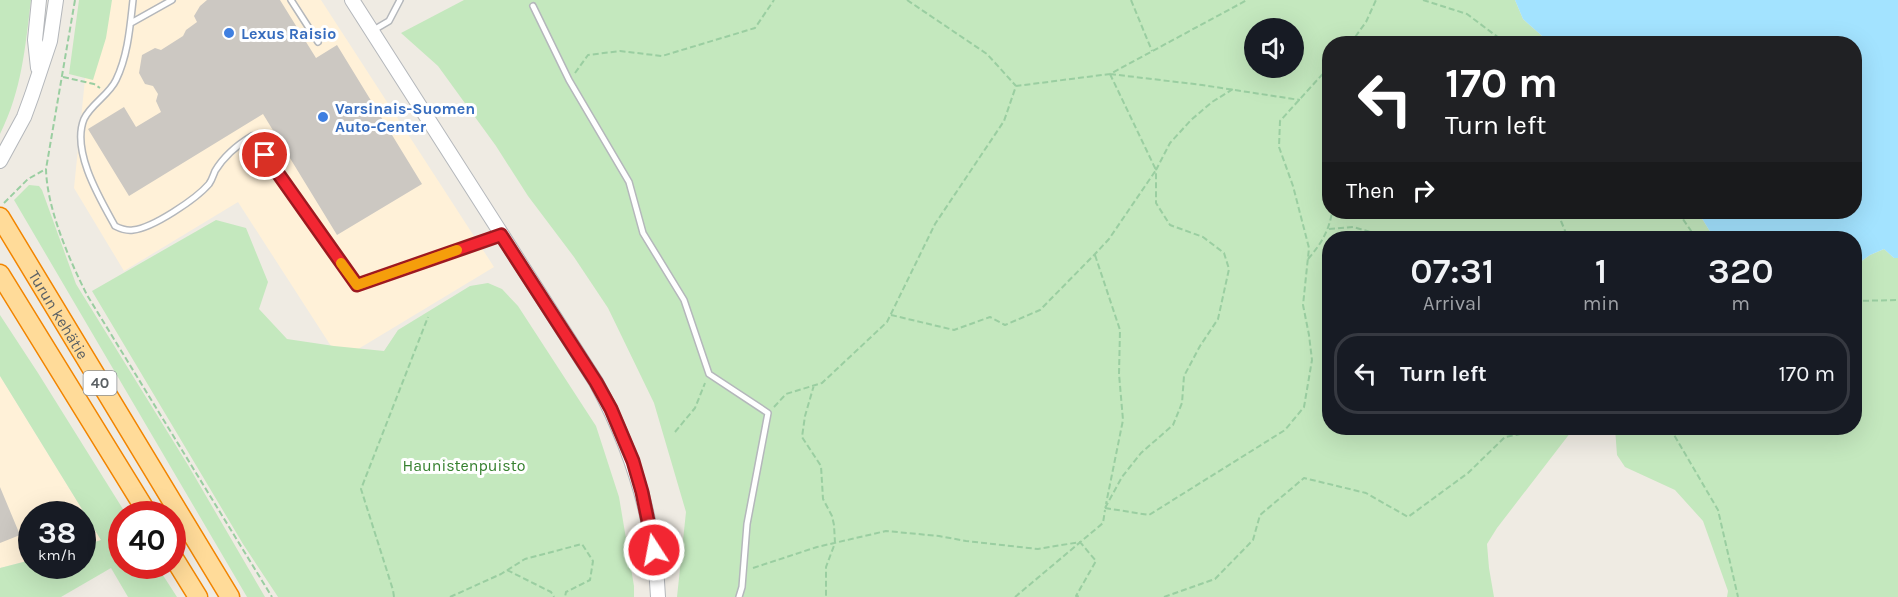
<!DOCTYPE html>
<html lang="en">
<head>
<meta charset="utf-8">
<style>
  body { margin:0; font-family:Karla,sans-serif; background:#20242c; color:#f1f3f6; height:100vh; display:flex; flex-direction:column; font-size:22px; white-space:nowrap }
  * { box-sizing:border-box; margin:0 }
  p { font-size:20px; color:#9ea1a6 }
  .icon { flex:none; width:33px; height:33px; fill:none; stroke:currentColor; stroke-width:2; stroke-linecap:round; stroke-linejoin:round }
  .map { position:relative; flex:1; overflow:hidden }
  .panel { position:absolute; left:1322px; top:231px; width:540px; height:204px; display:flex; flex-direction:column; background:#171b24; border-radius:24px; box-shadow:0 6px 24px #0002 }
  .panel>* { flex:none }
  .top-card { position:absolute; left:1322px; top:36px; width:540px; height:183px; border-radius:24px; box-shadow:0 6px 24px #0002; background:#202124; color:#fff; overflow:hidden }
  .tools { position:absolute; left:1244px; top:18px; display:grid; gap:12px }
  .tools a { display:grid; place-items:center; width:60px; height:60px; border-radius:50%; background:#171b24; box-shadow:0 6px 24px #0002; font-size:30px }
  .speed { position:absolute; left:18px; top:501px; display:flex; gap:12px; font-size:30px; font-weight:700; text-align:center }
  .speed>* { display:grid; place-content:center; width:78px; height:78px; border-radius:50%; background:#171b24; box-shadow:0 6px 24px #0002; line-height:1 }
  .speed small { font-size:15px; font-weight:400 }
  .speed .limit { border:9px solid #d22; background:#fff; color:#111 }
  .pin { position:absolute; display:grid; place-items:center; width:51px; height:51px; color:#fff; margin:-26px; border:3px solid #fff; border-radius:50%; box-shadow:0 2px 6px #0007 }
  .me { position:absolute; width:66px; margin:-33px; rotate:349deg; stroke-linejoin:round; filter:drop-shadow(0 0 4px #0008) }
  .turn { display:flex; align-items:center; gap:21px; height:126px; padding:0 24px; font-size:27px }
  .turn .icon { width:78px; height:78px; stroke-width:2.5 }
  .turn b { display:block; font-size:42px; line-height:51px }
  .then { display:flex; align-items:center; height:57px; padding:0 24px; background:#0003; gap:12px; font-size:22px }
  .eta { display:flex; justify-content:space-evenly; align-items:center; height:102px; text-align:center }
  .eta b { font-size:36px; font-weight:600; line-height:42px }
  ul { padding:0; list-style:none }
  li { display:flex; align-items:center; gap:18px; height:81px; margin:0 12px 9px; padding:0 12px; border:3px solid #363941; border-radius:24px }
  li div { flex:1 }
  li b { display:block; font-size:22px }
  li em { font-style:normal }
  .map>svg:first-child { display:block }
  .commercial { fill:#fff1d8 }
  .green { fill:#c4e8be; fill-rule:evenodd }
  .water { fill:#a3e3ff }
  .building { fill:#ccc8c2 }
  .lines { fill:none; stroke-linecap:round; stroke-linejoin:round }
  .service-casing { stroke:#b4b7bb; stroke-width:8 }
  .tertiary-casing { stroke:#b4b7bb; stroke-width:16 }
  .trunk-casing { stroke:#f28500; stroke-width:21 }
  .path { stroke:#9acea1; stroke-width:2; stroke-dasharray:6 3; stroke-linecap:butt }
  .service { stroke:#fff; stroke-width:5 }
  .tertiary { stroke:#fff; stroke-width:14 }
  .trunk { stroke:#ffdb99; stroke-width:18 }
  .route-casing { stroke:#9d1920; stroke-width:15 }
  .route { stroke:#f22632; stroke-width:10 }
  .slow { stroke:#f59e0b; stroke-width:10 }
  .shop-dot { fill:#3f7fe0; stroke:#fff; stroke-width:2 }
  .labels { text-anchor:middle; stroke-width:6; stroke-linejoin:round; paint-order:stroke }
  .shield { fill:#fff; stroke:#8c9093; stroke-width:1.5 }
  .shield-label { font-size:15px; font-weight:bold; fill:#5b6165 }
  .shop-label { font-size:16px; font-weight:bold; fill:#366cbe; stroke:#fff; text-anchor:start }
  .street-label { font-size:16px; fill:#5b6165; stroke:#fff }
  .park-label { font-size:16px; fill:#36812f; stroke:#fff }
</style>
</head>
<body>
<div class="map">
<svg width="1898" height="597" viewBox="0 0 1898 597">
  <rect width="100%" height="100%" fill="#efebe3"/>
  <path class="commercial" d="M93 0H321L494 267 340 360 238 202 124 271 74 188Z
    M0 376 101 540 83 546 82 514H32L31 560 0 568Z"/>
  <path class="green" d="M0 0H31C25 48 22 90 0 134Z
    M79 0H112L106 38 93 80 69 74Z
    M464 0H1515L1523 19 1550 43 1329 44V212H1698L1714 238H1329V428H1574L1497 528 1487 544 1489 568 1494 597H677L686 512 654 403 608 308 574 257 528 196 496 146 438 66 401 33ZM1254 28H1293V68H1254Z
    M29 185 39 186 42 190 76 284 188 465 265 597H247L14 200Z
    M216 220 246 228 268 282 259 309 287 339 334 346 384 351 398 330 470 286 488 283 502 289 518 306 596 426 619 497 634 586V597H278L243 544 92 291Z
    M1884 249 1894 258H1898V597H1727L1728 591 1703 521 1675 490 1625 467 1617 455 1615 428H1854V264L1856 265 1870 255Z
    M0 315 38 373 126 514H122V566H157L177 597H128L111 568 61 597H0V568L31 560 32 566H82L83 546 101 540 0 376Z"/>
  <path class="water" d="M1515 0H1898V258H1894L1884 249 1870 255 1856 265 1854 264V238H1714L1698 212H1854V44L1550 43 1523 19Z"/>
  <path class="building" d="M207 0H280L316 58 337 45 422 184 337 235 263 114 129 196 88 129 124 107 136 127 161 112 156 101 158 94 153 86 145 84 139 73 142 55 155 48 161 50 183 36 186 30 197 22 194 16 200 6Z
    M0 487 20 535 0 543Z"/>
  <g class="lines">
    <g class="service-casing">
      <path id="service" d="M133 0C130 27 128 55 116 80 109 95 91 104 84 119 71 151 100 199 115 226 121 229 127 231 133 230 153 228 196 199 209 184 212 180 213 176 215 171 224 156 237 145 252 136L357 285 500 235
        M291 0 318 42
        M533 6 569 80 629 182 643 233 684 300 709 374 768 413 747 524 742 587 739 597
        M131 23 172 0
        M372 31 389 21 400 0"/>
    </g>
    <g class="tertiary-casing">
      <path id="tertiary" d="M352 0 596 382C632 449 655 521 658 597
        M38 68 35 40 39 0
        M0 161 24 117 32 95 50 41 56 0"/>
    </g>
    <g class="trunk-casing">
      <g id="trunk">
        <path id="s1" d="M0 217 230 597"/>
        <path d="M0 274 148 514"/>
        <path d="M172 555 198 597"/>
      </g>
    </g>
    <path class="path" d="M75 0 46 169C47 209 69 259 87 295L272 597
      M907 0 987 54 1016 86
      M1131 0 1152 51
      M1423 0 1467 14 1507 44
      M1350 44 1366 22 1376 0
      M575 73 588 55 620 51 662 56 755 28 774 0
      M1110 74 1202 85 1300 100
      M63 77 94 84 100 88
      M4 203 28 179 46 169
      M1560 212 1561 221 1568 238
      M1678 212 1696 238
      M1329 229 1353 227 1392 238
      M1095 255 1120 330 1119 374 1123 420 1106 504
      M1308 259C1321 244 1329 231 1332 212
      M1854 301 1898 300
      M891 315 954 330 990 317 1005 325 1040 310 1095 254 1109 239 1156 170 1110 74
      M814 385 805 416 802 437 821 466 823 499 832 516 834 525 835 543 826 567V597
      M774 407 786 394 822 383 887 322 935 224 1004 121 1016 86 1110 74 1247 0
      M1670 428 1718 510 1738 597
      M675 432 695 408 705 383
      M1105 508 1149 515 1285 430 1304 407 1312 360 1309 335 1303 305 1309 248 1293 186 1279 147 1280 121 1329 67
      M1105 508 1122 477 1141 453 1173 425 1182 403 1184 376 1200 346 1218 319 1229 269 1224 253 1203 237 1170 225 1156 203V170L1170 143 1191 120 1212 102 1233 89
      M753 568 817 547 886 531 939 536 966 541 1038 549 1080 542 1096 561 1076 596 1081 597
      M507 570 551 592 554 597
      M394 597 393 590 361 489 428 317
      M450 597 501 574 525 559 582 544 593 561 590 580 566 592 565 597
      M1015 597 1103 523 1105 510
      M1164 597 1215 579 1253 540 1260 515 1304 478 1366 493 1408 517 1468 473 1505 437 1551 428"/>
    <use href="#service" class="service"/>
    <use href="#tertiary" class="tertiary"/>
    <use href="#trunk" class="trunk"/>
  </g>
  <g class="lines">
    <g class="route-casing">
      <path id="route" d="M265 155 357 285 501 235 596 382 611 409 633 461 642 492 654 550"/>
    </g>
    <use href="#route" class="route"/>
    <path class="slow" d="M341 263 357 285 457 250"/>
  </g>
  <g class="shop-dot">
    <circle cx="229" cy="33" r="6"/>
    <circle cx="323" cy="117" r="6"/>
  </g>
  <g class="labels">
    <rect class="shield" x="83.5" y="371" width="33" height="24" rx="4.5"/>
    <g class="shield-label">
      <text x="100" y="388">40</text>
    </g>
    <g class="shop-label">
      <text x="241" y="39">Lexus Raisio</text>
      <text x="335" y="114">Varsinais-Suomen<tspan x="335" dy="18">Auto-Center</tspan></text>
    </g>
    <g class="street-label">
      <text dy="6" stroke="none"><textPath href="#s1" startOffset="114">Turun kehätie</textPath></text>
    </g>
    <g class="park-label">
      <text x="464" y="471">Haunistenpuisto</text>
    </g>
  </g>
</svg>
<div class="tools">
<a><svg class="icon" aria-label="sound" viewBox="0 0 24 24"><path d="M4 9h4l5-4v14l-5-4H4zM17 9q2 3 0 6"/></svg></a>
</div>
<div class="speed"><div>38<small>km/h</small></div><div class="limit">40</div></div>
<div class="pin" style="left:265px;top:155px;background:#d93025"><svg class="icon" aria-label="arrive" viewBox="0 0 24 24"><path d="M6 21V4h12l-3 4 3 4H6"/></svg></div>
<svg class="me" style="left:654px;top:550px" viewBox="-20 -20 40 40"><circle r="17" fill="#f22632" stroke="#fff" stroke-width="3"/><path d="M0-11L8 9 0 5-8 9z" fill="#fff"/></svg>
<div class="top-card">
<div class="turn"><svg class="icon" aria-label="left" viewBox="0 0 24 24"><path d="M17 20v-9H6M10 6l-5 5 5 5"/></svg><div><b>170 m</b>Turn left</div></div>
<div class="then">Then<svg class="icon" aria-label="right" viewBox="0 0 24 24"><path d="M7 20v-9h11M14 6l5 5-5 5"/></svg></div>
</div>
<section class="panel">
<div class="eta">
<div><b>07:31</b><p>Arrival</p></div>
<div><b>1</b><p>min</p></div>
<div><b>320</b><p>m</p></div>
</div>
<ul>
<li><svg class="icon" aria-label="left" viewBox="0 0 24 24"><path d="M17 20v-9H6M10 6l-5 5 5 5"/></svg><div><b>Turn left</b></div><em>170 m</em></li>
</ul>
</section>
</div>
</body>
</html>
